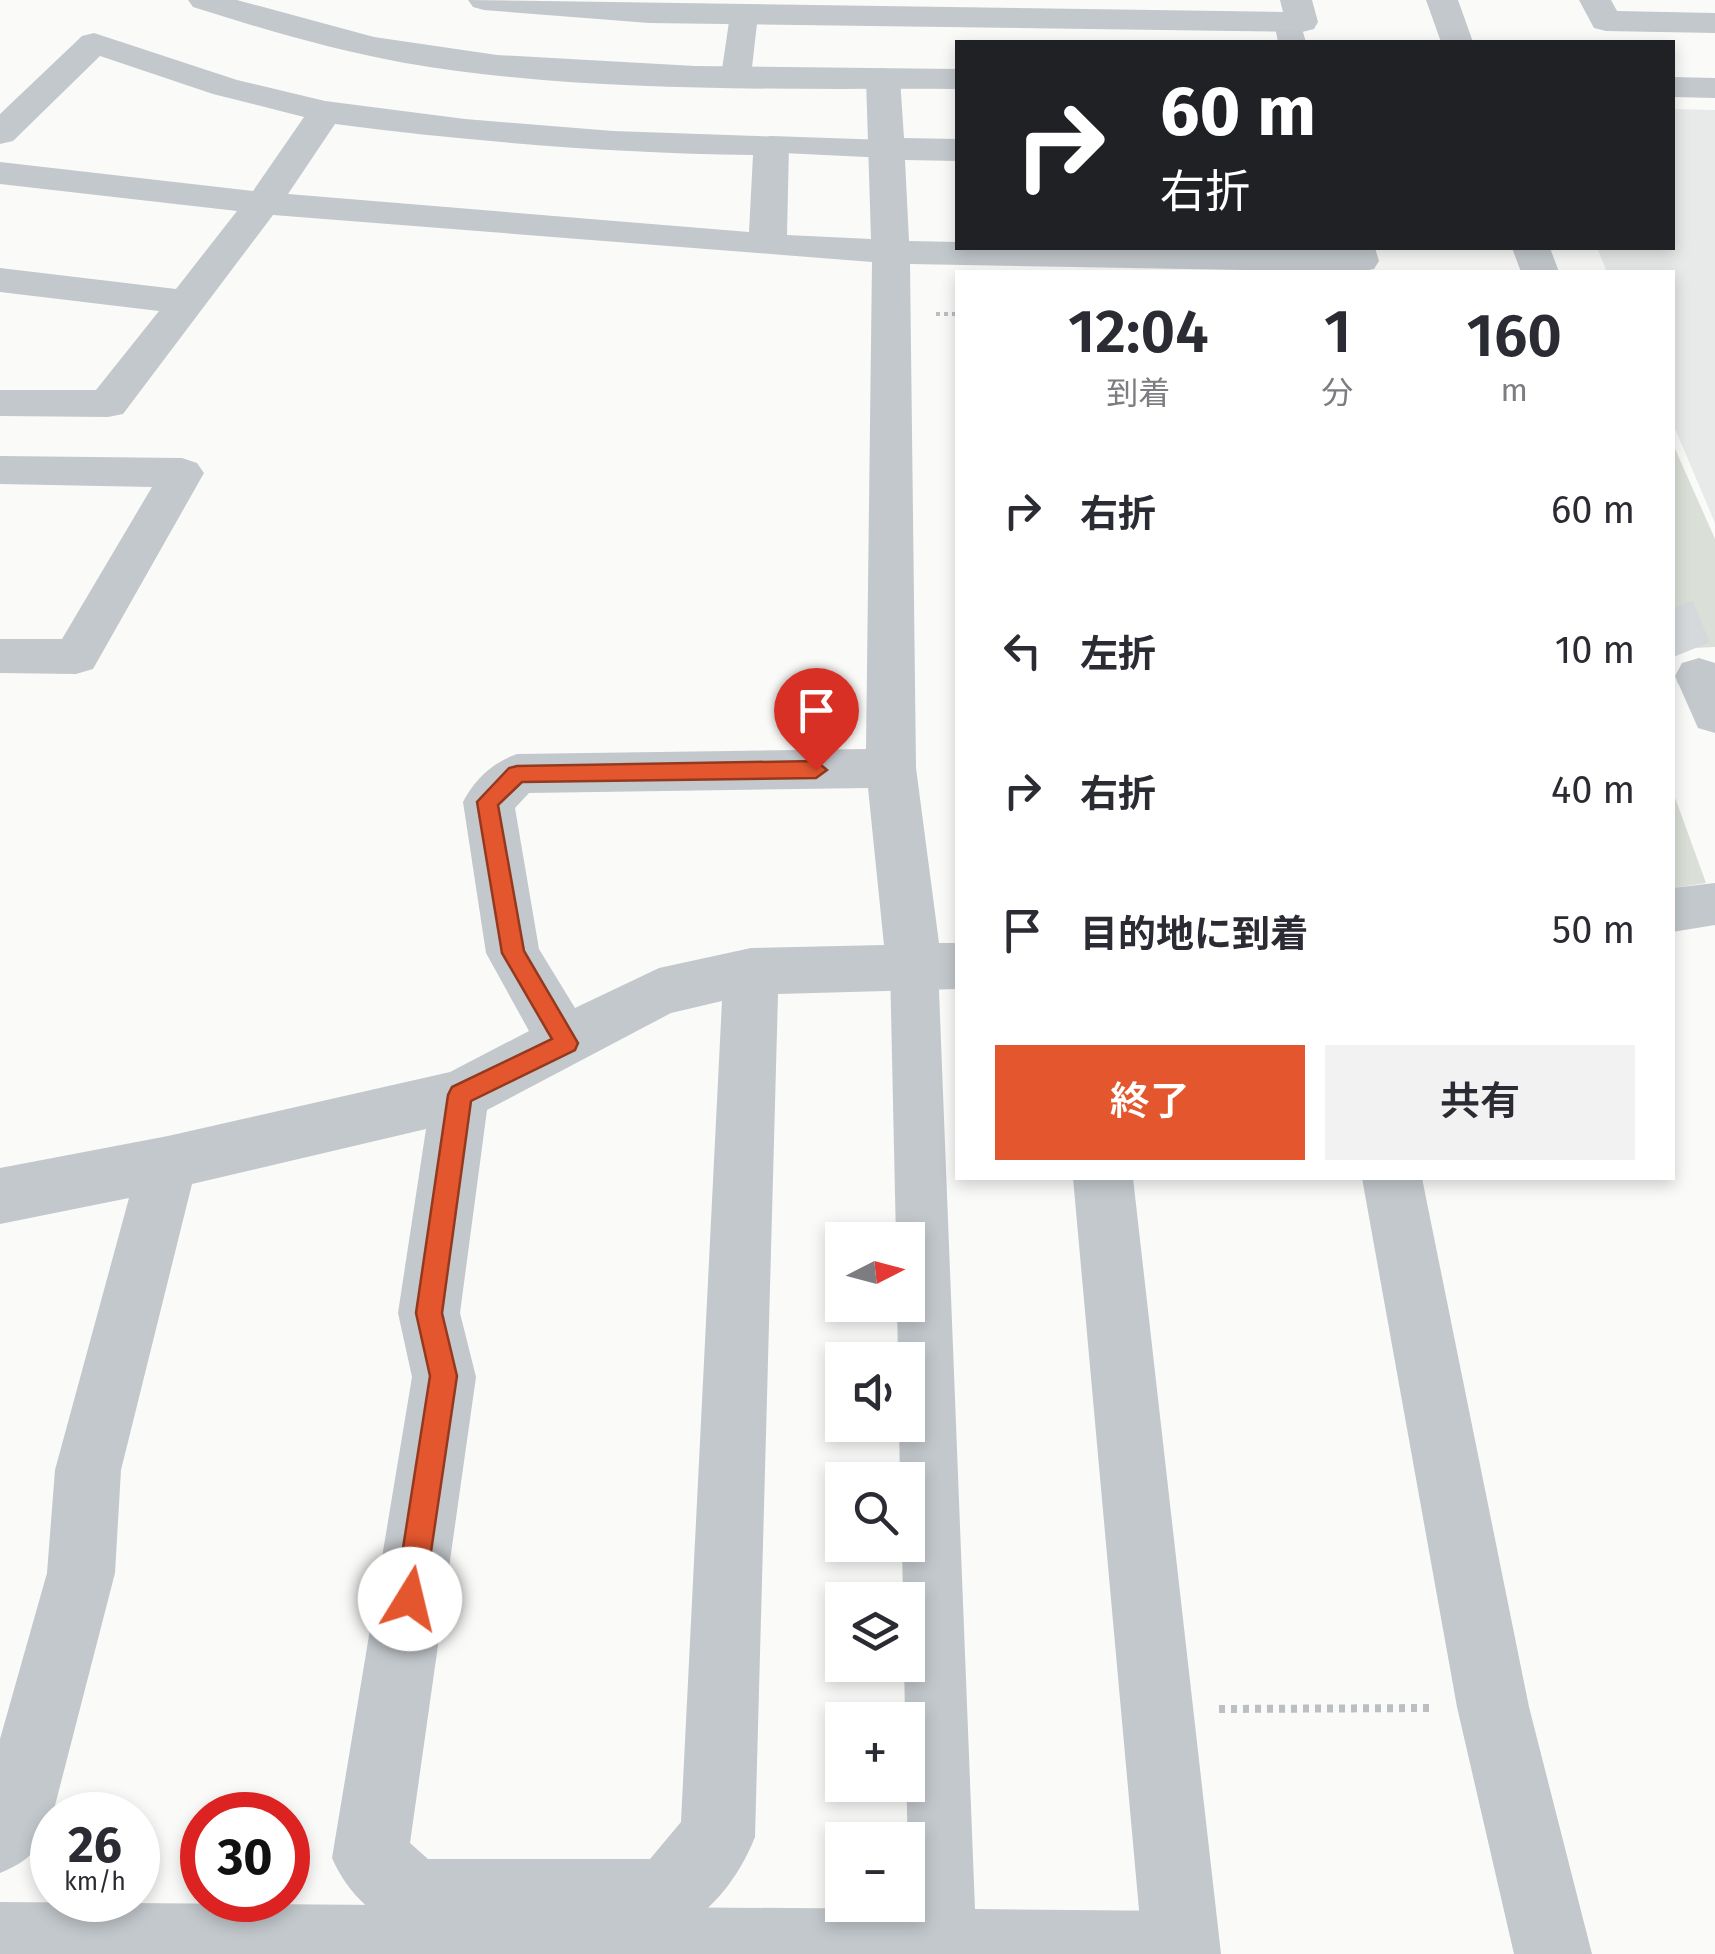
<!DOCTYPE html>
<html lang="ja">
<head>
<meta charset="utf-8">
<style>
  body { margin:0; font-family:"Fira Sans","Noto Sans JP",sans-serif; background:#f2f2f3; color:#2b2b33; height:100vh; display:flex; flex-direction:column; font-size:38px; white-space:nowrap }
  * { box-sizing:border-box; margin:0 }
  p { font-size:32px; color:#7c7c81 }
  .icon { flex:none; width:55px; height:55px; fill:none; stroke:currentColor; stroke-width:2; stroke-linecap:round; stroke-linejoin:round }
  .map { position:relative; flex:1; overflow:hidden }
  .panel { position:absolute; left:955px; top:270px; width:720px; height:910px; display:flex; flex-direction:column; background:#fff; border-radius:0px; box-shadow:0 5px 15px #0003 }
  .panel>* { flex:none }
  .top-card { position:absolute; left:955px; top:40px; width:720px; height:210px; border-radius:0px; box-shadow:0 5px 15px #0003; background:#202124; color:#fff; overflow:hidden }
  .needle { width:65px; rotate:84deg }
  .buttons { position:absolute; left:825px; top:1222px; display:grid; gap:20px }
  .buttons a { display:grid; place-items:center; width:100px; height:100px; border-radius:0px; background:#fff; box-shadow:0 5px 15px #0003; font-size:50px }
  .speed { position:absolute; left:30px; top:1792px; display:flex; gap:20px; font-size:50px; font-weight:700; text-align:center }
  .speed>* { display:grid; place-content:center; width:130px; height:130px; border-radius:50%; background:#fff; box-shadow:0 5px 15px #0003; line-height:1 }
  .speed small { font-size:25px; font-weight:400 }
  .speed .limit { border:15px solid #d22; background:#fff; color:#111 }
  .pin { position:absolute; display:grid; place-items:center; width:85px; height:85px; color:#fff; margin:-102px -42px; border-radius:50% 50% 50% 0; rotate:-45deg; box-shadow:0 0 10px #0007 }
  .pin .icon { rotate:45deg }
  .me { position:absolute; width:110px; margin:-55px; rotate:9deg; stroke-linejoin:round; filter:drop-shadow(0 0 8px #0008) }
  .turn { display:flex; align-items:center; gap:35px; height:210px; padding:0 40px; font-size:45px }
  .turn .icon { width:130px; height:130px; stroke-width:2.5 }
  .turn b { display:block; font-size:70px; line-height:85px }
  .eta { display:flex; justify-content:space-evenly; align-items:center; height:170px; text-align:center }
  .eta b { font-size:60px; font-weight:600; line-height:70px }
  .button { display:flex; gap:20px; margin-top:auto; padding:20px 40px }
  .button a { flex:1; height:115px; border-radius:0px; background:#e4572e; color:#fff; font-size:40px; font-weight:600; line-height:115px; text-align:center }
  .button a+a { background:#f2f2f3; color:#2b2b33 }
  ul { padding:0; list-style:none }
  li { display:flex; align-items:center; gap:30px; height:140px; padding:0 40px }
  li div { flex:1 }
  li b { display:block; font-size:38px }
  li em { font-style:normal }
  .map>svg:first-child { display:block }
  .built { fill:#e8e9e9 }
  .green { fill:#dadfd7 }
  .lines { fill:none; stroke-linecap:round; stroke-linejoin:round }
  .tertiary-tunnel { stroke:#d5d9db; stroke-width:45; stroke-dasharray:45 22; stroke-linecap:butt }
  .path-far1 { stroke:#bbbfc2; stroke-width:4; stroke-dasharray:4 4; stroke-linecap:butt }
  .path { stroke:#bbbfc2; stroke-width:8; stroke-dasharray:6 6; stroke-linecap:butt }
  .pedestrian { fill:#c3c8cc; fill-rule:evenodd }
  .minor { fill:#c3c8cc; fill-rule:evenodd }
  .tertiary { fill:#c3c8cc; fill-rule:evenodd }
  .route { fill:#e4572e; stroke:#94391e; stroke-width:2.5 }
</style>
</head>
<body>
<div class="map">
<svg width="1715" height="1954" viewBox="0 0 1715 1954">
  <rect width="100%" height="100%" fill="#fafaf8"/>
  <path class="built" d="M1673 109 1715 110V523L1673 424 1672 272H1607L1597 248H1672Z"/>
  <path class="green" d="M1672 442 1715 539V647L1673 649Z
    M1673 792 1706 883 1673 888Z"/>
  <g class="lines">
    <path class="tertiary-tunnel" d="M1672 609 1699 676"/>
    <path class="path-far1" d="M936 314H958"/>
    <path class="path" d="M1219 1709 1431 1708"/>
    <path class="pedestrian" d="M744 7 754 9 758 15 751 76 746 82H726L721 76 730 15 734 9Z
      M1288 13 1298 16 1306 42H1278L1274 22 1278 16Z
      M771 136 887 140 898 142 903 149 898 156 887 158 760 152 756 145 760 138Z
      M914 945 931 951 938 965 975 1909 1181 1911 1205 1920 1214 1944 1210 1954H0V1902L909 1909 904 1665H908V1600H903L902 1545H908V1480H900L899 1425H908V1360H898L897 1305H908V1240H896L890 965 897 951Z"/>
    <path class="minor" d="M468 0 1283 12 1280 0H1312L1318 22 1314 29 1302 32 649 23 484 10 473 7Z
      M1579 0H1611L1617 11 1715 13V33L1606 31 1594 28Z
      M94 33 237 80 325 101 465 119 613 131 784 137 789 145 787 235 871 239 866 78 871 71 883 68 895 71 900 78 904 138 958 139V161L905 160 909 241 958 242V248H1375L1379 261 1374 269 1360 272 910 264 916 768 939 943H958V989L778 994 755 1837C739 1878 708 1918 667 1935H414C377 1920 348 1895 332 1858L412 1377 398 1313 426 1129 192 1184 121 1470 115 1573 51 1821C39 1850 29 1861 0 1873V1739L47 1573 55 1470 129 1198 0 1224V1168L168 1136 450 1072 529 1031 486 953 463 802C474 780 493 762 517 754L866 749 872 262 273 215 123 414 108 417 0 416V390H96L159 311 0 292V268L176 289 237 211 0 184V162L253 191 304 117 213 94 100 56 13 141 0 144V114L82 36ZM335 124C474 142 612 153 753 155L749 232 288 194ZM868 788 884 945 751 948 659 968 575 1008 539 949 515 808 529 793ZM722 1001 681 1822 650 1859H428L410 1843 476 1377 460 1313 487 1110 671 1013Z
      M0 456 182 458 197 463 204 473 93 669 76 674 0 673V639H62L152 487 0 484Z
      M1715 883V925L1672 932V888Z
      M1073 1178H1133L1221 1954H1143Z
      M1362 1178H1422L1529 1707 1592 1954H1514L1457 1707Z"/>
    <path class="tertiary" d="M188 0H237L374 37 497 55 695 66 958 69V89C774 88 587 94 405 63 333 50 262 29 193 7Z
      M1426 0H1458L1473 42H1441Z
      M1672 77 1715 78V98L1672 97Z
      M1512 248H1550L1559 272H1521Z
      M1699 658 1715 663V733L1698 728 1675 676 1682 663Z"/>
  </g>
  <path class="route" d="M816 761 827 770 816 778 522 782 498 805 524 951 578 1043 575 1050 471 1101 442 1313 457 1376 424 1599 420 1609 410 1613 399 1609 395 1599 430 1376 416 1313 448 1095 452 1087 552 1039 502 953 477 802 509 768 517 766Z"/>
</svg>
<div class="buttons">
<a><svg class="needle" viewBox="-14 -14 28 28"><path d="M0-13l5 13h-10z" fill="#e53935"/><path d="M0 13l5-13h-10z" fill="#7c7c81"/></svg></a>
<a><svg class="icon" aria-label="sound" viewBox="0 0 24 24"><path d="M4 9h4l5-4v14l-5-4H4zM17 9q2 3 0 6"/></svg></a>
<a><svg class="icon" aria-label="search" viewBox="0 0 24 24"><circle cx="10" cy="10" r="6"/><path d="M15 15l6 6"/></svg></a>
<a><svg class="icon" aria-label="layers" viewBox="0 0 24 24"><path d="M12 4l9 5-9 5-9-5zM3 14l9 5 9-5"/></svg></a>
<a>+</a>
<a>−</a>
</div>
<div class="speed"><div>26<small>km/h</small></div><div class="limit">30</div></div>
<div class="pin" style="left:816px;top:770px;background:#d93025"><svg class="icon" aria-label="arrive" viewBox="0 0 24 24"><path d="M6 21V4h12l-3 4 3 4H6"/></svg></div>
<svg class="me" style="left:410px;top:1599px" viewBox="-20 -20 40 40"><circle r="19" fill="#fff"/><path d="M0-13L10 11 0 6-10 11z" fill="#e4572e"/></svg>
<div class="top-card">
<div class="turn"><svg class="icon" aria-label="right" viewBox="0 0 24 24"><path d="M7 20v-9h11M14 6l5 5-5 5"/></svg><div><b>60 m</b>右折</div></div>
</div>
<section class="panel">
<div class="eta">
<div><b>12:04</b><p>到着</p></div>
<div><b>1</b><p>分</p></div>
<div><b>160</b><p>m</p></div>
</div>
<ul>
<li><svg class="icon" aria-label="right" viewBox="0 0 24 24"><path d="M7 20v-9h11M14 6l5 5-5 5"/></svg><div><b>右折</b></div><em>60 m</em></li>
<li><svg class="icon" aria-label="left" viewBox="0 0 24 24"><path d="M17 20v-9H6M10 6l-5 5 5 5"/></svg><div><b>左折</b></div><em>10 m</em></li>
<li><svg class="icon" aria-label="right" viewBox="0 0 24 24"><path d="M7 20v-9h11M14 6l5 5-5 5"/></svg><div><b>右折</b></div><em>40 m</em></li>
<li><svg class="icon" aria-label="arrive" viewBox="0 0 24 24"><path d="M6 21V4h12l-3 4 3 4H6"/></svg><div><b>目的地に到着</b></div><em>50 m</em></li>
</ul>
<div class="button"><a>終了</a><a>共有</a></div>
</section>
</div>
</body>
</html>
